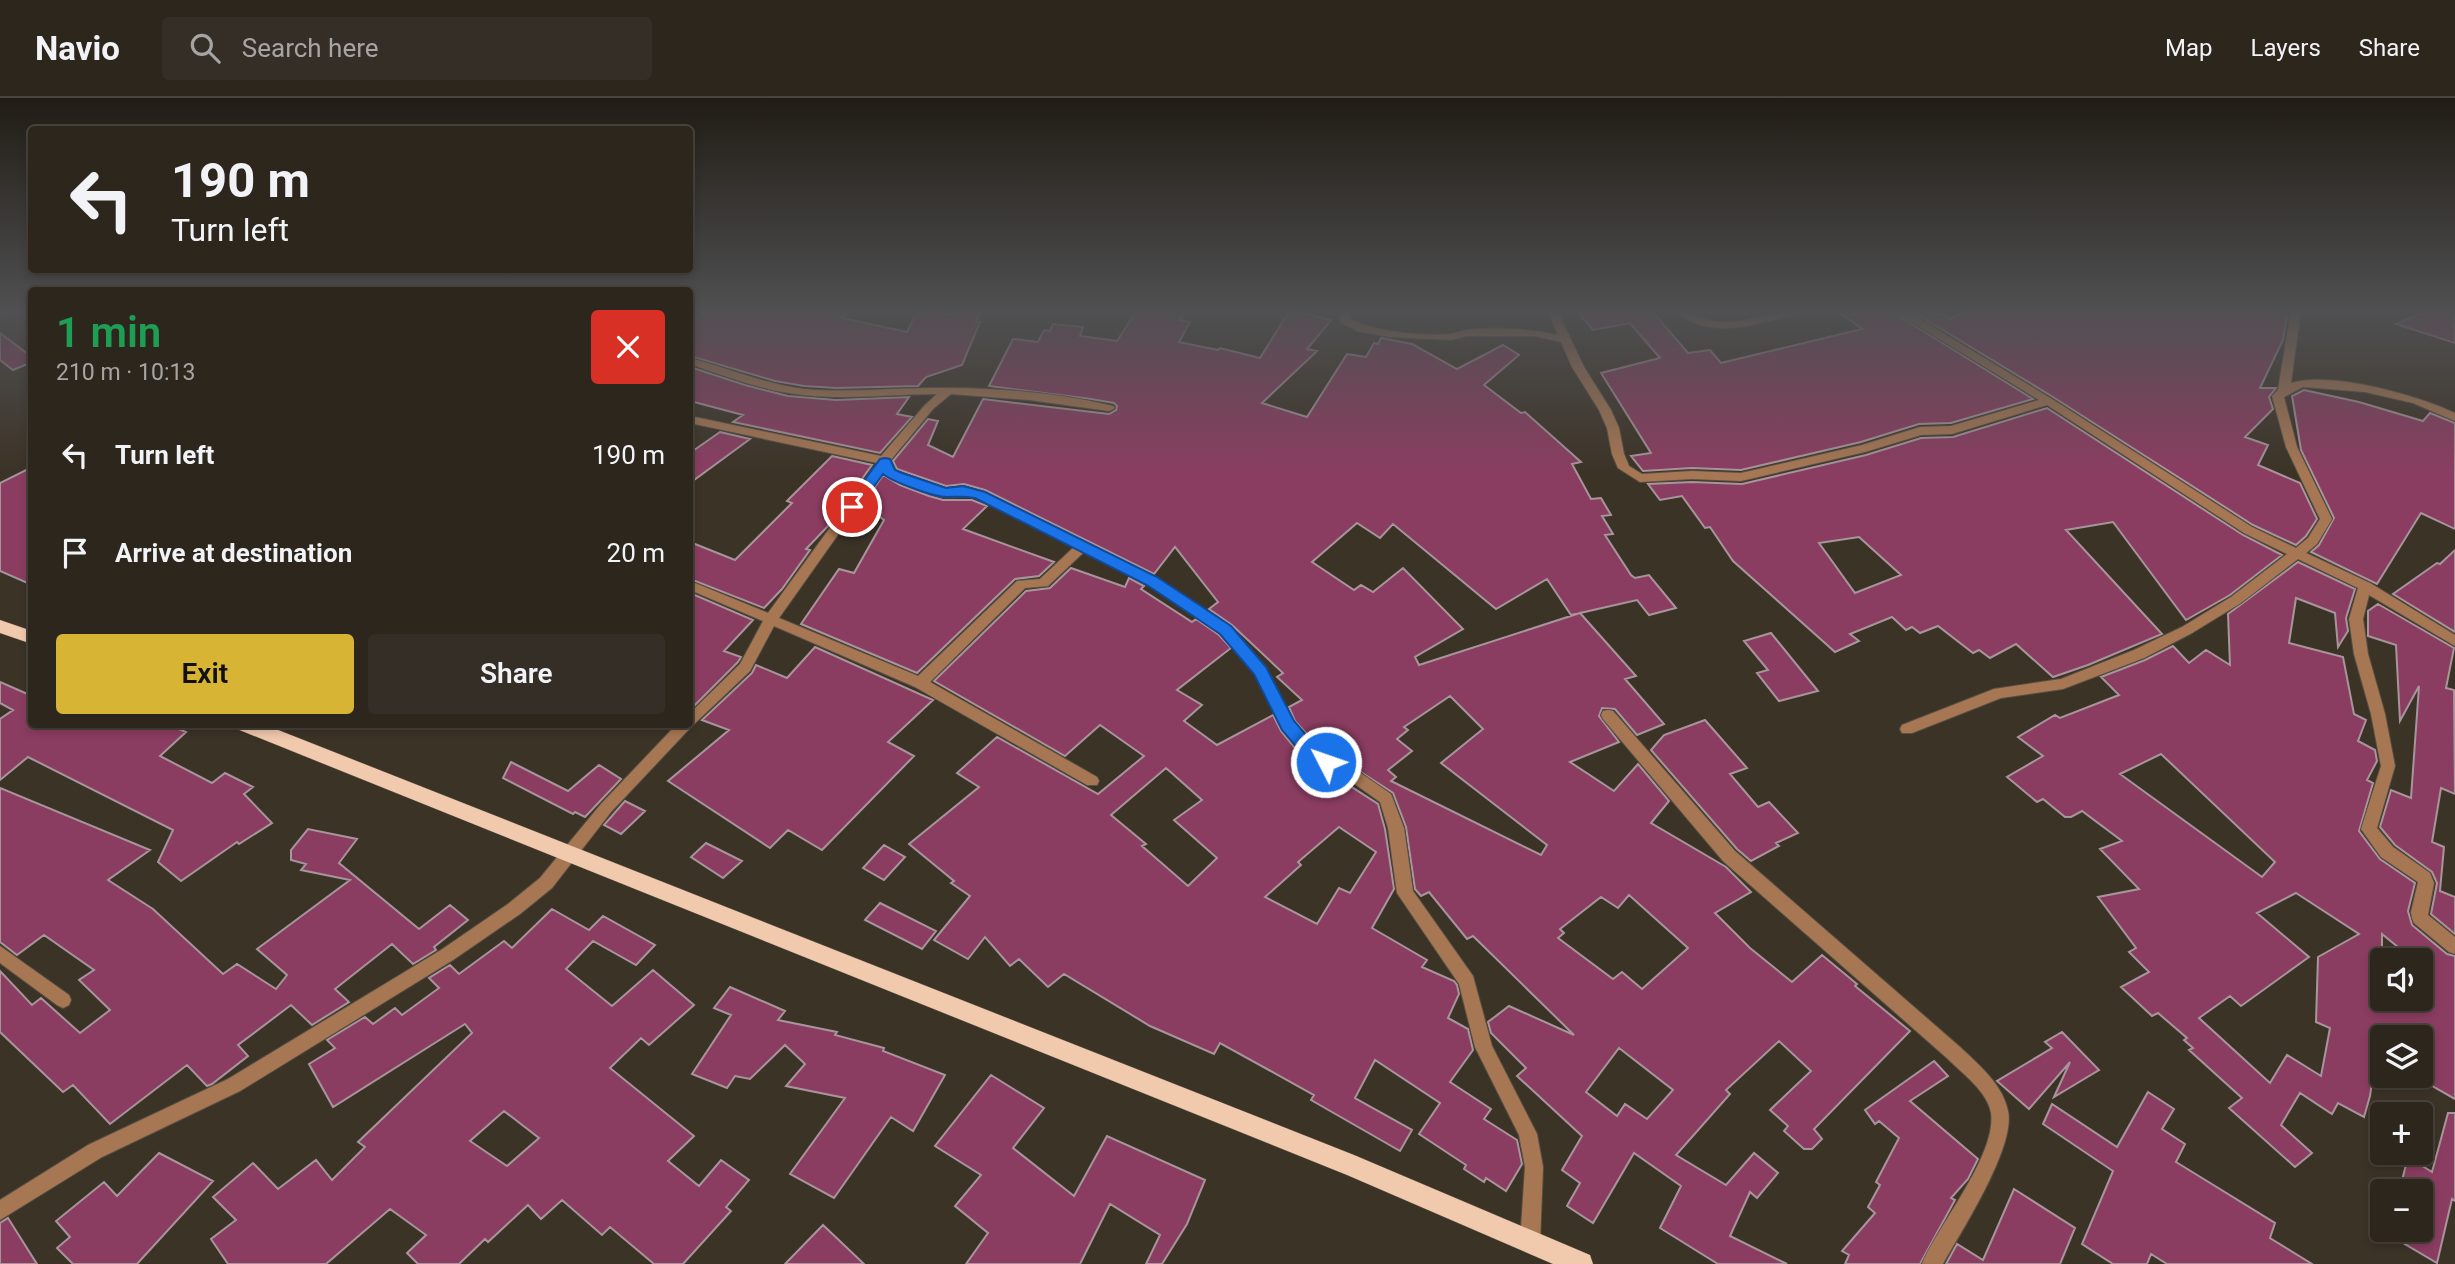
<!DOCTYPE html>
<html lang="en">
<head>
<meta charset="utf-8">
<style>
  body { margin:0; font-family:Roboto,sans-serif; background:#352e26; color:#f1f3f6; height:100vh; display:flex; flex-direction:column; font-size:26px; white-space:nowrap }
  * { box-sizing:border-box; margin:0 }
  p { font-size:23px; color:#a7a5a4 }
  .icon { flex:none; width:38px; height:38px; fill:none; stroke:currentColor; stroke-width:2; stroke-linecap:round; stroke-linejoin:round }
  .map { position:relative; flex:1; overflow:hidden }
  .panel { position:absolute; left:28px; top:189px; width:665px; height:441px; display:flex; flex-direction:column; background:#2d261d; border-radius:7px; box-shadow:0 4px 10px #0003,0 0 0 2px #48433b }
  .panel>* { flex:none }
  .banner { position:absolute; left:28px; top:28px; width:665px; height:147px; border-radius:7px; box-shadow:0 4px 10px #0003,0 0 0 2px #48433b; background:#2d261d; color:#f1f3f6; overflow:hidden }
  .buttons { position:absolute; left:2370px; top:850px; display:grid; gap:14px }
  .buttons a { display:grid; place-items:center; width:63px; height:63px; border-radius:7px; background:#2d261d; box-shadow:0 4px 10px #0003,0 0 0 2px #48433b; font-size:35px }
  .pin { position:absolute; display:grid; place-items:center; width:60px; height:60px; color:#fff; margin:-30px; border:4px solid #fff; border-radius:50%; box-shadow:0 2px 7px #0007 }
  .me { position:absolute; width:77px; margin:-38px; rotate:311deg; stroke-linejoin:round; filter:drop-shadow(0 0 5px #0008) }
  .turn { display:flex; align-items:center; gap:24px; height:147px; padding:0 28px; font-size:32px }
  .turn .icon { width:91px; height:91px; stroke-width:2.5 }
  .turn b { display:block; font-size:49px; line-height:60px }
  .round { display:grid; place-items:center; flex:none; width:74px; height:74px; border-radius:7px; background:#352e26 }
  .headline { display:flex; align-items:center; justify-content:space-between; height:119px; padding:0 28px }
  h1 { font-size:42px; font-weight:600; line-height:52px; color:#1e9e55 }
  .button { display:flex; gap:14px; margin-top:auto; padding:14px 28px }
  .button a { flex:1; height:80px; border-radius:7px; background:#d7b434; color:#111; font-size:28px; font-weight:600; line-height:80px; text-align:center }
  .button a+a { background:#352e26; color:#f1f3f6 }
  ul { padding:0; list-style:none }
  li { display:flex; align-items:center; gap:21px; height:98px; padding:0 28px }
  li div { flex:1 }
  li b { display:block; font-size:26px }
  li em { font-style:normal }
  header { display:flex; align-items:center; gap:42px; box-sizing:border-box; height:98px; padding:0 35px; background:#2d261d; border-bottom:2px solid #48433b }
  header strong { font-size:33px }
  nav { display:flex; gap:38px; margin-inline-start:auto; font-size:24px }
  .search { width:490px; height:63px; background:#352e26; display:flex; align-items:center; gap:18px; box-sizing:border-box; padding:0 24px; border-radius:7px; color:#a7a5a4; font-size:26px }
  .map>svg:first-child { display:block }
  .building { fill:#8b3d61; stroke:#a7959b; stroke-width:2; fill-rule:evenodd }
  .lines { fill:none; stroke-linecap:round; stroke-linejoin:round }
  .street-casing { stroke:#585045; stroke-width:2 }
  .primary-casing { stroke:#585045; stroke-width:1 }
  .street { fill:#a77754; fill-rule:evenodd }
  .primary { fill:#f1c9ad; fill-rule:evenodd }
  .route { fill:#1a73e8; stroke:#114b97; stroke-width:2 }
</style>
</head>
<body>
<header>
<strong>Navio</strong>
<div class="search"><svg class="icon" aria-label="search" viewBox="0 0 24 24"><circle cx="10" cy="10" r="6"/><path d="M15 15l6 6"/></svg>Search here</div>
<nav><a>Map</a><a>Layers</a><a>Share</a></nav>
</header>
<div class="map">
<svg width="2455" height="1166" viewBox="0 0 2455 1166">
  <rect width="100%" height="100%" fill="#3c3327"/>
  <path class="building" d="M705 212H852L842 220 907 234 917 213 955 216 957 212H981L976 224H980L962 267 926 279 918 288 836 290 804 288 775 283 690 258V225Z
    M1137 212H1186L1180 222 1190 224 1179 244 1218 252 1220 250 1260 260 1290 212 1331 222 1307 251 1317 253 1262 305 1307 319 1347 256 1366 259 1374 245 1378 246 1381 240 1412 246 1457 271 1503 247 1519 257 1484 287 1521 315 1525 314 1581 364 1572 366 1591 401 1601 400 1611 417 1602 418 1613 436 1605 437 1631 477 1635 480 1649 477 1676 510 1649 517 1637 502 1571 517 1547 481 1496 511 1393 426 1380 440 1357 425 1312 464 1354 492 1361 487 1373 494 1403 470 1463 531 1415 559 1419 567 1580 515 1636 578 1625 581 1664 626 1637 637 1615 611 1602 610 1599 618 1619 644 1570 664 1614 693 1638 666 1669 703 1651 725 1726 769 1751 794 1715 815 1750 850 1792 884 1822 857 1857 886 1855 888 1910 933 1814 1031 1822 1041 1812 1051H1804L1784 1033 1788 1028 1770 1012 1811 973 1779 943 1726 992 1730 996 1676 1057 1726 1087 1754 1055 1778 1075 1757 1100 1750 1094 1730 1138 1787 1166H1718L1660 1130 1681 1088 1634 1055 1593 1125 1567 1108 1580 1085 1562 1072 1582 1038 1517 978 1526 970 1491 935 1488 924 1509 908 1574 937 1473 838 1467 841 1429 794 1421 798 1415 791 1406 729 1393 695 1313 643 1295 623 1289 609 1302 602 1277 579 1283 575 1232 527 1209 511 1218 504 1175 449 1154 476 985 392 964 386 946 388 897 371 893 363 928 321 938 323 928 347 953 359 983 301 1109 316 1116 312 1117 308 1114 305 1091 301 989 288 1013 241 1038 244 1044 232 1050 233 1053 226 1083 229 1080 238 1117 243ZM1450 598 1483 631 1441 665 1547 747 1541 757 1391 683 1396 679 1388 672 1412 653 1397 641 1408 632 1404 629ZM1629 797 1688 850 1642 891 1622 874 1613 881 1558 840 1564 835 1560 831 1601 799 1618 810ZM1619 950 1673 992 1647 1021 1625 1006 1617 1018 1586 994Z
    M1576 212H1651L1688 255 1710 252 1721 265 1862 231 1836 212H1889L2033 301 1951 325 1919 326 1861 344 1741 372 1692 370 1643 373 1631 358 1651 355 1601 275 1660 260 1630 225 1593 232Z
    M1910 212H1937L1950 221 1969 212H2268L2287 218 2283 242 2260 290H2276L2269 299 2273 311 2245 339 2268 347 2258 367 2300 385 2317 421 2306 438 2296 447 2253 427 2053 299Z
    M2428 212H2455V245L2396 226Z
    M0 235 32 259V264L13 272 0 262Z
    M690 269 745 287 788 298 836 302 909 299 897 316 912 319 880 355 733 324 743 317 690 303Z
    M2304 292 2359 304 2423 323 2430 315 2455 325V431L2421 415 2377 486 2311 454 2319 447 2334 420 2301 352 2292 298Z
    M2047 310 2243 437 2282 457 2230 497 2186 522 2113 424 2066 432 2162 536 2088 567 2053 579 2016 546 1990 560 1979 552 1973 555 1938 528 1920 535 1912 529 1906 532 1892 519 1850 536 1859 543 1835 554 1733 463 1710 429 1705 430 1682 398 1660 402 1648 386 1692 384 1742 386 1866 357 1921 340 1953 339ZM1859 439 1901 477 1855 495 1819 445Z
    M720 334 750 341 690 385V355Z
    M832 358 872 367 829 427 806 451 810 452 782 491 764 510 690 481V444L735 462 792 405 787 403Z
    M32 369V487L0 473V385Z
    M883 377 900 387 929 398 943 402H972L987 408 963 431 1054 464 1039 478 1015 481 917 575 801 526 839 471 854 475 884 422 863 406Z
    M2455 452V534L2393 496 2437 465 2440 466Z
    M2298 464 2355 491 2346 520 2348 533 2338 549 2335 515 2296 500 2289 545 2343 559 2354 616 2366 622 2358 643 2375 652 2377 663 2367 682 2373 685 2359 733 2380 761 2415 785 2408 813 2412 827 2447 856 2455 858V1001L2420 981V940H2382V960L2376 956 2370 998 2364 1019 2338 1005 2332 1016 2300 995 2281 1027 2312 1055 2295 1069 2229 1010 2242 1000 2189 952 2193 950 2184 942 2187 940 2158 915 2152 918 2121 889 2149 874 2129 854 2136 850 2098 799 2139 791 2100 751 2122 743 2082 713 2071 719H2065L2043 701 2037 704 2007 679 2043 658 2018 639 2055 617 2060 620 2119 597 2101 579 2145 562 2173 548 2189 565 2206 552 2230 567 2228 516ZM2161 656 2275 764 2262 779 2120 676ZM2296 795 2359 836 2318 859 2316 924 2330 930 2321 978 2287 957 2270 985 2199 920 2230 898 2241 908 2309 859 2257 815ZM2382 836 2415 863H2420V901H2382Z
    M1071 470 1125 489 1129 480 1144 488 1141 491 1192 524 1196 521 1219 537 1231 550 1177 592 1202 607 1184 623 1217 647 1273 617 1281 633 1299 655 1378 706 1385 731 1394 791 1372 830 1427 862 1422 869 1454 883 1457 887 1459 896 1448 920 1468 931 1473 952 1450 984 1491 1011 1484 1021 1517 1042 1522 1066 1506 1093 1486 1080 1484 1084 1464 1071 1466 1067 1419 1036 1440 1005 1375 962 1355 1000 1412 1032 1400 1053 1311 1002 1314 997 1220 945 1214 956 1150 928 1064 876 1048 889 1019 861 1010 868 985 839 968 861 934 842 970 798 951 785 954 783 909 746 979 689 957 675 997 639 1098 696 1144 658 1100 627 1065 658 934 583 1026 493 1050 490ZM1166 670 1202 702 1174 722 1217 760 1188 788 1142 748 1146 746 1111 717ZM1339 729 1376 754 1350 795 1339 790 1317 826 1265 799 1301 767 1298 764Z
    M690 495 753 522 724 553 741 559 738 564 690 612Z
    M2378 506 2454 550 2446 590 2454 592 2455 696 2441 690 2432 744 2444 749 2440 793 2455 799V836L2431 816 2437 785 2432 774 2395 747 2380 729 2391 692 2411 700 2419 588 2400 623 2396 547 2368 538V513Z
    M1771 535 1818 593 1779 603 1757 575 1768 572 1744 543Z
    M815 549 933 602 888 644 914 658 822 752 788 732 770 750 668 683 729 632 702 622 752 575 756 567 787 580Z
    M0 584 32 598V626H167L186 634 160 658 212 685 225 675 253 689 244 696 272 725 239 746 237 744 181 783 158 764 173 732 28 659 0 682V621L13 612 0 605Z
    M1705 622 1747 670 1730 676 1758 709 1769 704 1798 735 1776 745 1779 748 1751 763 1737 751 1651 652 1664 637Z
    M511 664 568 693 599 667 621 681 585 719 575 714 573 716 503 680Z
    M0 690 150 752 108 782 153 811 223 876 237 866 276 891 287 877 257 851 350 782 301 772 306 766 291 762V752L308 731 357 741 339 765 419 831 450 807 468 822 434 849 436 852 413 866 392 846 335 891 349 904 312 927 291 907 238 947 248 958 212 986 207 988 187 967 110 1026 73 987 63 994 0 934V873L32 907 41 900 80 935 110 912 79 882 94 872 44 837 17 857 0 844Z
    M625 703 645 713 621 736 604 727Z
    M706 745 742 763 723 780 691 759Z
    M884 747 905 759 884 782 863 770Z
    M880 805 936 833 922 851 865 822Z
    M552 811 589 832 603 818 655 847 636 867 593 843 566 871 612 908 653 872 694 907 649 947 641 940 610 970 694 1038 668 1063 699 1088 721 1062 749 1082 726 1109 731 1113 683 1166H654L610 1129 602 1137 562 1102 541 1121 528 1107 488 1144 485 1141 459 1166H418L407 1155 426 1137 390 1111 326 1166H228L211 1141 236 1122 213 1099 253 1065 278 1091 316 1062 332 1082 365 1049 358 1044 472 935 465 926 333 1009 309 966 335 950 327 942 365 919 373 926 395 910 402 917 439 890 429 880 450 867 459 876 504 843 512 850ZM504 1013 539 1040 507 1068 470 1043Z
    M730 889 785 913 778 922 837 934 835 937 884 950 883 953 945 977 913 1033 891 1019 834 1100 790 1076 845 1000 786 988 805 966 785 947 750 981 735 978 727 990 692 976 731 917 714 910Z
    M2062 934 2099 972 2054 999 2070 964 2029 1011 1997 983 2052 950 2045 944Z
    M1934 963 1948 978 1910 1003 1978 1061 1968 1081 1951 1100 1955 1102 1920 1166H1845L1849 1157 1842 1153 1875 1115 1868 1109 1880 1087 1876 1084 1899 1040 1879 1023 1875 1026 1865 1012Z
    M991 977 1044 1010 1013 1050 1074 1098 1107 1038 1205 1082 1187 1126 1162 1166H1146L1160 1137 1110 1106 1080 1166H966L988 1135 955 1108 981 1077 935 1048Z
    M2148 994 2174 1011 2162 1031 2185 1046 2176 1064 2275 1125 2270 1140 2312 1166H2167L2151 1156 2147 1166H2113L2082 1146 2113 1073 2043 1026 2052 1006 2117 1049Z
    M2448 1015H2455V1103L2452 1101 2437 1165 2381 1132H2420V1094H2399L2408 1059 2432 1074Z
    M159 1055 213 1083 137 1166H73L57 1150 70 1139 56 1123 104 1084 117 1098Z
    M2014 1091 2075 1130 2060 1166H1946L1957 1146 1983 1162Z
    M8 1120 37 1166H0V1125Z
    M823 1127 864 1166H785Z"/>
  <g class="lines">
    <g class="street-casing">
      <path id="street" d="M0 212H13L0 217Z
        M1341 212H1351L1350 221C1375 234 1422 238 1450 236 1456 235 1461 233 1466 232 1494 228 1531 231 1558 237L1547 212H1557L1584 269 1611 312 1619 330 1624 356 1629 368 1642 376 1692 373 1741 375 1862 347 1920 329 1951 328 2039 302 1892 212H1905L2052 301 2252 429 2296 450 2308 440 2320 421 2286 349 2272 298 2278 292 2291 212H2301L2291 285C2332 273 2416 297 2455 315V323L2413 305 2365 294 2303 289 2284 299 2297 349 2332 421 2317 446 2306 455 2370 485 2455 537V548L2369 497 2363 521 2368 556 2385 616 2395 668 2377 730 2393 749 2430 775 2434 785 2428 817 2455 839V856L2449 854 2414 825 2412 820 2411 814 2418 784 2381 759 2361 731 2381 668 2371 616 2354 556 2349 521 2358 490 2298 461 2241 505 2192 535 2144 560 2063 591 2001 600 1912 635H1902L1900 631 1902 627 1994 591 2061 581 2134 552 2182 529 2231 499 2287 456 2244 435 2047 307 1952 336 1921 337 1865 354 1741 383 1692 381 1640 384 1618 370 1612 356 1607 330 1599 312 1572 269 1561 244 1534 238H1467L1451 242 1389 239 1357 233 1340 224Z
        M1675 212C1692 212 1704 224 1722 224 1750 225 1775 212 1803 212 1796 217 1786 219 1777 221 1743 230 1703 239 1675 212Z
        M690 260C728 270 764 286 804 291 846 295 889 290 932 290 991 289 1055 294 1113 308L1115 310 1109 313 1029 302 951 296 933 311 890 363 895 373 901 376 946 391 963 389 984 394 1157 480 1231 529 1266 569 1293 624 1311 645 1331 660 1355 671 1391 696 1404 730 1413 793 1473 878 1492 948 1537 1036 1543 1069 1540 1145 1537 1152 1530 1155 1523 1152 1520 1145 1525 1069 1519 1037 1475 949 1459 886 1397 795 1388 730 1380 704 1345 679 1321 668 1301 653 1283 631 1256 576 1221 535 1147 486 1084 454 1048 488 1025 490 930 584 1097 679 1099 683 1097 687H1087L915 589 774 528 750 573 692 628 611 714 552 790 520 816 453 862 240 993 102 1059 0 1122V1102L88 1047 228 981 441 852 508 806 540 780 601 706 677 626H690V615L740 566 763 523 690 492V483L768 515 877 365 690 325V318L881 358 925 307 937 296C892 296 848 302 803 297 764 293 727 279 690 266ZM883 373C889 383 931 397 943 399 955 400 965 397 976 400L1074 449 1040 481 1017 483 918 578 779 520Z
        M1608 612 1613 613 1735 753 1960 949C1979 967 2003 987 2008 1013 2016 1049 1961 1134 1943 1166H1922C1938 1127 1997 1057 1991 1015 1988 994 1962 975 1948 961L1723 763 1603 621 1601 617 1603 613Z
        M0 848 69 897 71 902 69 907 63 910 57 907 0 865Z"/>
    </g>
    <g class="primary-casing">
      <path id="primary" d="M0 522 32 533V546L0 535Z
        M234 626H263L1354 1057 1590 1157 1593 1166H1553L1347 1077 237 631Z"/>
    </g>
    <use href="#street" class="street"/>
    <use href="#primary" class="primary"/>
  </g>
  <linearGradient id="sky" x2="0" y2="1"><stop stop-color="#211c15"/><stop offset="0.57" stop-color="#505052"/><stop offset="1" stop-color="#505052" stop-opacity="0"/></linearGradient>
  <rect width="2455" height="375" fill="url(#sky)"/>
  <path class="route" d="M885 360 890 361 895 372 902 375 946 390 963 388 985 394 1157 479 1231 528 1266 569 1294 623 1312 644 1335 664 1332 669H1320L1300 653 1282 632 1254 576 1220 536 1147 487 975 400C964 398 957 399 947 399 934 399 893 384 883 376L857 412H847V406L880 361Z"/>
</svg>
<div class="buttons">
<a><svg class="icon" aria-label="sound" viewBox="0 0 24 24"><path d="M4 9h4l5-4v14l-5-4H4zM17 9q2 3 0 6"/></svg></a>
<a><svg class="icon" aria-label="layers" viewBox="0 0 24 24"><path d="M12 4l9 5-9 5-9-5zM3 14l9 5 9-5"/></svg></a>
<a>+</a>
<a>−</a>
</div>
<div class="pin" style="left:852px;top:409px;background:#d93025"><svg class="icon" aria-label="arrive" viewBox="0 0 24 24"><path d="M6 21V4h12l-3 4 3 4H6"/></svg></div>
<svg class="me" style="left:1326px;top:664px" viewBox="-20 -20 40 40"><circle r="17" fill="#1a73e8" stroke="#fff" stroke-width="3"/><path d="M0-11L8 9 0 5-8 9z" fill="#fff"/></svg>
<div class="banner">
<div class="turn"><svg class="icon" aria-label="left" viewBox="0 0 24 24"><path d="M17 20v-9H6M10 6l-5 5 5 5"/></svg><div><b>190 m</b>Turn left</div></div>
</div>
<section class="panel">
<div class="headline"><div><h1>1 min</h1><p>210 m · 10:13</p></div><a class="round" style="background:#d93025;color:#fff"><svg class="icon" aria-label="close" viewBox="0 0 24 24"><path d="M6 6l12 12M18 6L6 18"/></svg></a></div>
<ul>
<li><svg class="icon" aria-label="left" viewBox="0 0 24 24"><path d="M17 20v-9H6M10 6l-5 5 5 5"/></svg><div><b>Turn left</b></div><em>190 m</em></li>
<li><svg class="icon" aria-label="arrive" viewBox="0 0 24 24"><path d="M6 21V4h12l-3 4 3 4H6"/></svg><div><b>Arrive at destination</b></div><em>20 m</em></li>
</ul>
<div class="button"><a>Exit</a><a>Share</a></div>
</section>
</div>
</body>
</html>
